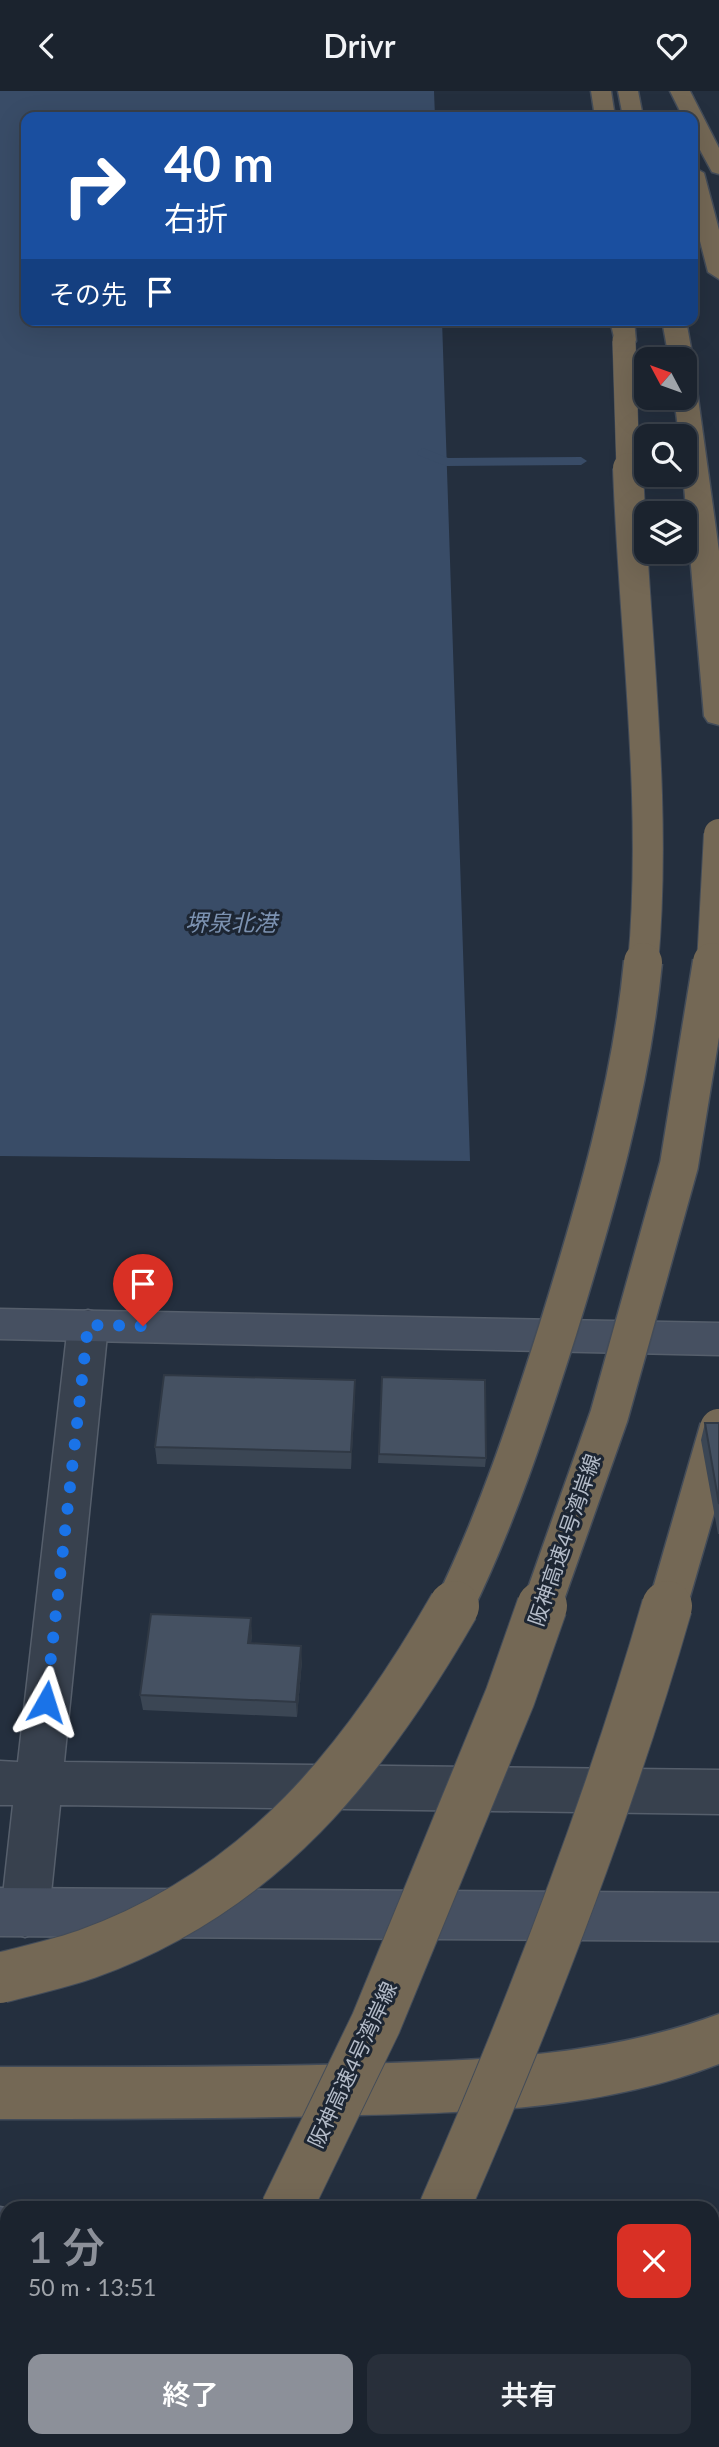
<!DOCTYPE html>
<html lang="ja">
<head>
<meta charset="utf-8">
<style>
  body { margin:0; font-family:Lato,"Noto Sans JP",sans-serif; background:#282f3a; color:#f1f3f6; height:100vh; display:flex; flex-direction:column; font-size:26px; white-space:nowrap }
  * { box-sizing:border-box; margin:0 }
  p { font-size:23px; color:#a0a4aa }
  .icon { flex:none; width:38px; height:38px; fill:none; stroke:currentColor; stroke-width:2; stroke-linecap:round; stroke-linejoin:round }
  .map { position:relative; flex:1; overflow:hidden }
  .drawer { position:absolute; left:0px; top:2110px; width:719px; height:247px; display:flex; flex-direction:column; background:#1b232e; border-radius:21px 21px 0 0; box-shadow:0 7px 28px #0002,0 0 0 2px #39404a }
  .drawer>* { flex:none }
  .banner { position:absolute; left:21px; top:21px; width:677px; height:214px; border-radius:14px; box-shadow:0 7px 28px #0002,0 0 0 2px #39404a; background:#1a4fa0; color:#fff; overflow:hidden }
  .needle { width:46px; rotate:311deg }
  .buttons { position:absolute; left:634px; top:256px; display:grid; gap:14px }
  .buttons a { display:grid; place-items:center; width:63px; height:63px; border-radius:14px; background:#1b232e; box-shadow:0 7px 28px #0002,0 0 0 2px #39404a; font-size:35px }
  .pin { position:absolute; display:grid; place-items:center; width:60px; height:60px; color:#fff; margin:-72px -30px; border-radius:50% 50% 50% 0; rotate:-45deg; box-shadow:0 0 7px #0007 }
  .pin .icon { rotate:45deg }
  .me { position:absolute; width:77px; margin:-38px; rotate:6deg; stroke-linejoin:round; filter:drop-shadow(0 0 5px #0008) }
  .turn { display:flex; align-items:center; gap:24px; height:147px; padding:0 28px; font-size:32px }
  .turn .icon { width:91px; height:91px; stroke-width:2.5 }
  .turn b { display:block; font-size:49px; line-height:60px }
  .then { display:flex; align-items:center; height:66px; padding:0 28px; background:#0003; gap:14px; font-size:26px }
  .round { display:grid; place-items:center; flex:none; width:74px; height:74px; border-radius:14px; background:#282f3a }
  .headline { display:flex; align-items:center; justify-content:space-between; height:119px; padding:0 28px }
  h1 { font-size:42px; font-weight:600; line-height:52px; color:#8c9099 }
  .button { display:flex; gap:14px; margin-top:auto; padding:14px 28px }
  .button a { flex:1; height:80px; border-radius:14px; background:#8c9099; color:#fff; font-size:28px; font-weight:600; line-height:80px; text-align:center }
  .button a+a { background:#282f3a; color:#f1f3f6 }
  header { display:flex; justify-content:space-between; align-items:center; height:91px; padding:0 28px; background:#1b232e; font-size:32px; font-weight:600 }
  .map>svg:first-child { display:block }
  .water { fill:#394c67 }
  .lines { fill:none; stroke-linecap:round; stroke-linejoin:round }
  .stream { fill:#394c67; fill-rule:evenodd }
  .street-casing { stroke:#565f6c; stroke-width:3 }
  .secondary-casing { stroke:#565f6c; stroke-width:3 }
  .highway-casing { stroke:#434c59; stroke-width:3 }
  .street { fill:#38414e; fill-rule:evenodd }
  .secondary { fill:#465061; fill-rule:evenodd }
  .highway { fill:#746855; fill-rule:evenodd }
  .highway-bridge-far3-casing { stroke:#434c59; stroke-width:24; stroke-linecap:butt }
  .highway-bridge-far2-casing { stroke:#434c59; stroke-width:32; stroke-linecap:butt }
  .highway-bridge-far1-casing { stroke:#434c59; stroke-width:41; stroke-linecap:butt }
  .highway-bridge-casing { stroke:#434c59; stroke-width:52; stroke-linecap:butt }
  .highway-bridge-far3 { stroke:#746855; stroke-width:23 }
  .highway-bridge-far2 { stroke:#746855; stroke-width:30 }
  .highway-bridge-far1 { stroke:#746855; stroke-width:38 }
  .highway-bridge { stroke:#746855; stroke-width:50 }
  .wall { fill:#3b4654 }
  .shaded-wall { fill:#303945 }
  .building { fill:#455162; stroke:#303945; stroke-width:2 }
  .route { stroke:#1a73e8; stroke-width:12; stroke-dasharray:0 21.6 }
  .labels { text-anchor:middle; stroke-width:6; stroke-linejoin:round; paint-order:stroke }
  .street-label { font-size:21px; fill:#b4bcc9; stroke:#1d2633 }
  .water-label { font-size:23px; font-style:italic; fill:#7c92b1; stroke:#1d2633 }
</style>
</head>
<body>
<header><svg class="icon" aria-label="back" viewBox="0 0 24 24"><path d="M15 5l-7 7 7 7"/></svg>Drivr<svg class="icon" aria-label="heart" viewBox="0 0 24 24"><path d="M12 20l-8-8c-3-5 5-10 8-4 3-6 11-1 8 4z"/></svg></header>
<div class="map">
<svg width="719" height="2356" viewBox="0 0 719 2356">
  <rect width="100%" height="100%" fill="#242f3e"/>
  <path class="water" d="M0 0H434L435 26H26V229H442L470 1070 0 1065Z"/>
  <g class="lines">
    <path class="stream" d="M423 357 448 367 581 366 587 370 581 374 446 375 418 364 417 361Z"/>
    <g class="street-casing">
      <path id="street" d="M88 1219 102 1223 108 1234 64 1671 719 1679V1723L60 1714 49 1822 42 1839 25 1846 8 1839 1 1822 13 1714H0V1670L18 1671 68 1234 74 1223Z
        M550 2350H608V2356H550Z"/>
    </g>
    <g class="secondary-casing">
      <path id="secondary" d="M0 1218 719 1232V1264L0 1248Z
        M0 1797 719 1802V1850L0 1845Z
        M0 2116 10 2118H7V2170H0Z
        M712 2123H719V2177H712Z"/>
    </g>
    <g class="highway-casing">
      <path id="highway" d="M591 0H611L615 26H595Z
        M618 0H638L643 26H623Z
        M670 0H690L719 57V83L712 81 693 46V26H683Z
        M693 76 704 82 719 139V188L708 181 693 123Z
        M610 229H634L636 250 632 255H616Z
        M662 229H686L693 268 689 273 684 274V268H669Z
        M684 285 693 287 696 292 719 460V634L708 631 704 625 683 383 684 345H679L674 306H684Z
        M719 1923V1973C603 2018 483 2021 360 2024 240 2028 120 2028 0 2028V1976C120 1976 240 1976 360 1973 483 1969 603 1966 719 1923Z
        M142 2350H199L197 2356H139Z
        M314 2350H371L369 2356H311Z"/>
    </g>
    <use href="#street" class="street"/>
    <use href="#secondary" class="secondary"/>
    <use href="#highway" class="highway"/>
    <g class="highway-bridge-far3-casing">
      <path id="highway-bridge-far3" d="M624 250 628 379"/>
    </g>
    <g class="highway-bridge-far2-casing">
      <path id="highway-bridge-far2" d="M628 377C634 542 658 709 643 873
        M712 873 719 743"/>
    </g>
    <g class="highway-bridge-far1-casing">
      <path id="highway-bridge-far1" d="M453 1517C497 1427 528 1333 558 1238 595 1118 631 997 643 871
        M541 1517 609 1325 679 1074 712 871
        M667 1517 719 1337"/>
    </g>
    <g class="highway-bridge-casing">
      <path id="highway-bridge" d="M0 1887C29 1879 59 1873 87 1863 262 1800 365 1670 454 1515
        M286 2118 376 1932 510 1606 542 1515
        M444 2118C530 1921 608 1721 667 1515"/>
    </g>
    <use href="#highway-bridge-far3" class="highway-bridge-far3"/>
    <use href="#highway-bridge-far2" class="highway-bridge-far2"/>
    <use href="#highway-bridge-far1" class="highway-bridge-far1"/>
    <use href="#highway-bridge" class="highway-bridge"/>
  </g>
  <path class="wall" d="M382 1286 486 1367 485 1376 378 1372Z
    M355 1306 351 1378 157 1373 155 1356Z
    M705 1332H719V1443H718L701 1349Z
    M252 1543 251 1553 302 1570 297 1626 143 1619 140 1604Z"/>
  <path class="shaded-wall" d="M355 1289V1306L351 1378V1361Z
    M251 1527 252 1543 249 1568 248 1552Z
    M301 1555 302 1570 297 1626 296 1611Z"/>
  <path class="building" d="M164 1284 355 1289 351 1361 155 1356Z
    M382 1286 485 1289 486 1367 379 1363Z
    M705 1332H719V1413Z
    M151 1523 251 1527 248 1552 301 1555 296 1611 140 1604Z"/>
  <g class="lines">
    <path class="route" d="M46 1611 88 1234 143 1235"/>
  </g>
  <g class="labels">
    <g class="street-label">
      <text transform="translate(565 1449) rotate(-71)" y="7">阪神高速4号湾岸線</text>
      <text transform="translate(353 1974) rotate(-65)" y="7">阪神高速4号湾岸線</text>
    </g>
    <g class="water-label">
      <text x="231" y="840">堺泉北港</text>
    </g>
  </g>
</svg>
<div class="buttons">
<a><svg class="needle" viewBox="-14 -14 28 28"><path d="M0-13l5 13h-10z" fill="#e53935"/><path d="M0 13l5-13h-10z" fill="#a0a4aa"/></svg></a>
<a><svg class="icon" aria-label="search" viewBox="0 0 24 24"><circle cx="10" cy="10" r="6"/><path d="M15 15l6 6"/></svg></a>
<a><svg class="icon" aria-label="layers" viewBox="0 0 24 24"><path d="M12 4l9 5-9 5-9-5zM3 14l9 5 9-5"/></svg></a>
</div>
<div class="pin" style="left:143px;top:1235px;background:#d93025"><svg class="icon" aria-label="arrive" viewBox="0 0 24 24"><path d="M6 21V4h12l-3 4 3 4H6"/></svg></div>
<svg class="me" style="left:46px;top:1611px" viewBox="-20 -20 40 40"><path d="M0-17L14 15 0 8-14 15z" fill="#1a73e8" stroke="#fff" stroke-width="4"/></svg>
<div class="banner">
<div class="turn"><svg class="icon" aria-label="right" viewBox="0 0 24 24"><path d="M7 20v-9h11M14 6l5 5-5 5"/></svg><div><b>40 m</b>右折</div></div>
<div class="then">その先<svg class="icon" aria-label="arrive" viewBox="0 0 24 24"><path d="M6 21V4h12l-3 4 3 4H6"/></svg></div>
</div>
<section class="drawer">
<div class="headline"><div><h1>1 分</h1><p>50 m · 13:51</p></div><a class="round" style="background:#d93025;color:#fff"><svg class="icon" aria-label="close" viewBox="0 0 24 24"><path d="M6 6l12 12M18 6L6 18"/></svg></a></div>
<div class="button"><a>終了</a><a>共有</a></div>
</section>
</div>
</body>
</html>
